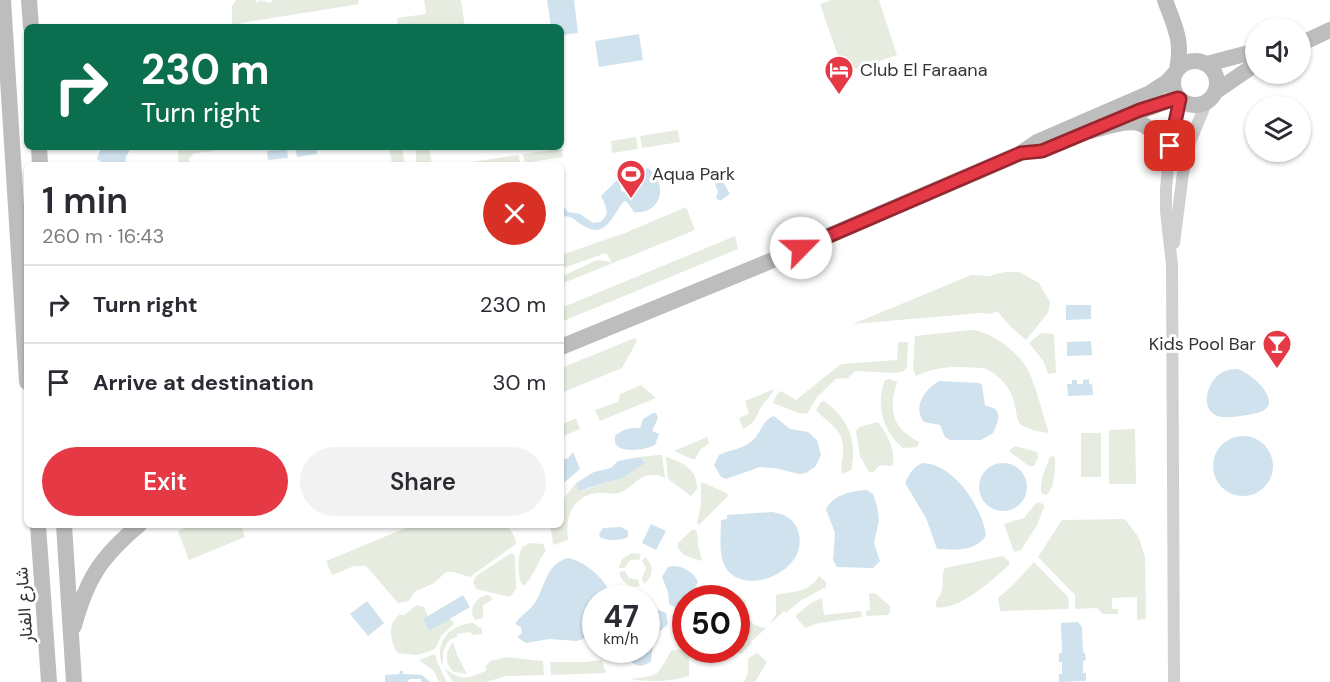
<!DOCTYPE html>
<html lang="en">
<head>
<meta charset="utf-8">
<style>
  body { margin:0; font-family:"DM Sans",Vazirmatn,sans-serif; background:#f2f2f3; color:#2b2b33; height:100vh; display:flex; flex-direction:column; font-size:22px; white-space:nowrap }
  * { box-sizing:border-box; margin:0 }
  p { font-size:20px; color:#7c7c81 }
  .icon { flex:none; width:33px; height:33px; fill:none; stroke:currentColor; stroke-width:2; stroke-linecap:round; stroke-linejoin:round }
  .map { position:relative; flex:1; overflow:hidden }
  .sheet { position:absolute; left:24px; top:162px; width:540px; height:366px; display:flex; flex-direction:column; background:#fff; border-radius:9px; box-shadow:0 2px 4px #0004 }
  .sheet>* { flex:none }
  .top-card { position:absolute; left:24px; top:24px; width:540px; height:126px; border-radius:9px; box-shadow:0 2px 4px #0004; background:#0b6e4f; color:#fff; overflow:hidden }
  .controls { position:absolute; left:1245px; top:18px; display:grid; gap:12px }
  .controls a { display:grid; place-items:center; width:66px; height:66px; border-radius:50%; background:#fff; box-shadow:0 2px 4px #0004; font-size:30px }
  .speed { position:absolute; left:582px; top:585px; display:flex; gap:12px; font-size:30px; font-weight:700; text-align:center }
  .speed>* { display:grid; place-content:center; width:78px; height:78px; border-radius:50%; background:#fff; box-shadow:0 2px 4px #0004; line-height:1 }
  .speed small { font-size:15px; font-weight:400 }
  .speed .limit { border:9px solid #d22; background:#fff; color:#111 }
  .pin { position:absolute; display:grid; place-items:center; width:51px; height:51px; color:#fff; margin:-26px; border-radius:12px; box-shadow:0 3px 9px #0006 }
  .me { position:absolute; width:66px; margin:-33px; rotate:67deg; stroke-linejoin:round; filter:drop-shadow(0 0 4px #0008) }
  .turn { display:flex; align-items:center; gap:21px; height:126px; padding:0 18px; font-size:27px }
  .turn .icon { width:78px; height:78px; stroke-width:2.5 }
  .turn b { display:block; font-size:42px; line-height:51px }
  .round { display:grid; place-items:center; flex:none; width:63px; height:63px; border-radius:32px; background:#f2f2f3 }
  .head { display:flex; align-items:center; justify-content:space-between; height:102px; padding:0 18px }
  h1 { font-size:36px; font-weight:600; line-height:45px }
  .cta { display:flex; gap:12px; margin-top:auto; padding:12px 18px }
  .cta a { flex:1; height:69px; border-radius:36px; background:#e63946; color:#fff; font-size:24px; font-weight:600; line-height:69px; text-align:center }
  .cta a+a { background:#f2f2f3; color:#2b2b33 }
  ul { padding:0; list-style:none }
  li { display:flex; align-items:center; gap:18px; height:78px; padding:0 18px; border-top:2px solid #e1e1e2 }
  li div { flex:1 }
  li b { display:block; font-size:22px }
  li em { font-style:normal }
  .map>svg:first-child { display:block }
  .green { fill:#e6ecdf }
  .water { fill:#cfe2ee }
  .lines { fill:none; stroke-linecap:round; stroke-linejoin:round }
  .street { stroke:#d0d0d0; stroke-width:12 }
  .secondary { stroke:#bdbdbd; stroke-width:16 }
  .route-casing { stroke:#96252e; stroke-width:15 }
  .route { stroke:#e63946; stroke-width:10 }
  .labels { text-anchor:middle; stroke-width:6; stroke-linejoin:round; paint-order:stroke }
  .poi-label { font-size:18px; fill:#333; stroke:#fff; text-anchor:start }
  .street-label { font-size:18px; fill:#333; stroke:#fff }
</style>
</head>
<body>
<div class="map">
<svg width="1330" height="682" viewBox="0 0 1330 682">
  <rect width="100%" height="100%" fill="#fff"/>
  <path class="green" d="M236 0H256L257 3 260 0 270 3 273 0H358L359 4 241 23 240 27H232V6Z
    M424 0H461L465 27H398L397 18 426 14Z
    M832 0H879L897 55 844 73 820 4Z
    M678 130 680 142 642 148 640 136Z
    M636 137 638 149 612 153 611 141Z
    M181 147H215V151L194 153 189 159 190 165H179L178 150Z
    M389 147H402L405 165H392Z
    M415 147H429L432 165H417Z
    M562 149 563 157 525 163 523 154Z
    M519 155 520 164 511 165H450Z
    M686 207 695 230 561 284V277L597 260 612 262 606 253 561 269V255L625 233Z
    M735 236 738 249 561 322V308Z
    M1005 272H1019L1039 283 1050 302 1048 313 1026 340 1011 327 997 311 991 314 980 313 853 324 971 275 989 276Z
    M971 330C989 330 1020 353 1028 370 1037 389 1042 413 1049 433L1036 431 1021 425C1016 419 1017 413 1015 406 1012 389 1000 375 984 368 954 367 944 364 916 376L913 369 915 336Z
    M1041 333 1054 334 1056 373 1048 374 1044 362 1029 343Z
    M635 338 637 341 622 368 561 393V368Z
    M898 342H908L907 367 904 371 895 373 855 371 848 378 836 379 817 397 807 414 799 413 773 403 777 394 781 391 796 400 841 364 897 360Z
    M890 379 897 382C896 388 893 394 893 400 891 423 902 432 919 442L917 447 903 448C883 432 875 404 885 380Z
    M641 385 656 398 600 421 595 410 618 402 620 394Z
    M774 389C771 396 766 400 762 406 754 418 758 421 743 429L739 418 749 414 745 401Z
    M824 401C848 418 858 441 851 470L842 474C840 466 843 461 843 454 845 429 830 425 816 410L821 402Z
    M576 418 580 429 561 437V425Z
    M878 422C887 434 897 452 892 466L880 465 873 472H869L860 456 856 431 859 427Z
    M1135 429 1136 484H1109V430Z
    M1081 433H1101V477H1081Z
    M707 437 709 443 700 450 695 459H692L674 451Z
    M1015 446 1037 452 1038 458 1034 466H1029L1009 451Z
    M659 455H662L665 478C640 467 637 487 619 493 612 495 604 492 596 493 571 497 565 519 568 540L554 545 553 543 550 525H561V502L576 483 580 491C604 484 624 478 644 463L640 457Z
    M1053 456 1055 458C1055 470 1055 486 1047 495L1042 494C1038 484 1046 468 1050 457Z
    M666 457C683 462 698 470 697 489L691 496 668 479Z
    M701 482 727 493 728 496 699 525 697 523 701 505Z
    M1037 502 1043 504 1044 507 1037 525 1021 550 1014 552 1004 524 1024 518Z
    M1125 519 1139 538 1145 557 1146 619 1137 620V597L1112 598V609H1118V614H1103L1097 608 1075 609V595L1038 557 1062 520Z
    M192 525H241L245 537 189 560 178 531Z
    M413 525H508L515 538 516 544 470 577 453 572H446L434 583 414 592 409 601 398 603 366 566H354L332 575 326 561Z
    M693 529 697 531 698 545 702 561 684 555 678 548V543Z
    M530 543 543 544 546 550C538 561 532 580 523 586 517 577 517 557 522 547Z
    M511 553 515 556 516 589 510 597 476 589 473 582 476 576Z
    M632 553 641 554 639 560C631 558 628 561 625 568H619L622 559Z
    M1003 556 1009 561V565C994 579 957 612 936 607 935 599 939 599 941 593 945 584 940 576 945 568Z
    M645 557C654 566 654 575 644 584L642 579 646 568 642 561Z
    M1034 562 1068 597 1069 609 1000 611 998 598 1013 585Z
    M625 571 629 578 638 580 640 586C630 589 621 582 619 572Z
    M819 576 826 582V587L800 601 786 613 784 611 770 624 776 614V595C792 591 810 593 819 576Z
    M730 591 745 600C747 616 747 626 766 628L751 642 752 644 741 654 732 650H736V598H728V592Z
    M875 593 890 606V612L888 615 866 616V611L870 610 869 594Z
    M487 595 491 597 492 600 483 605V618L475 620C468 609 475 598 487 595Z
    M822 598 824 615 861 611 862 617 819 623 805 628 796 617V615L811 603Z
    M418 605 424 607 428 616 423 619 429 631 450 618 454 624 442 635 435 649 418 655 398 653C391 645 387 625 397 617 403 611 398 618 406 614 410 611 412 607 418 605Z
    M473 623 482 629V634L472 635 471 632 457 634V637L449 640 443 651V666C433 644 449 624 473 623Z
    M453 642 457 655 467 674 454 672C444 663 445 652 453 642Z
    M682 649 689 654V676C673 682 646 682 630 679 661 675 656 677 671 651Z
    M757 653 767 662 755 682H744L748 672V658Z
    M435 654 438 664 447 682H439L434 671 419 660Z
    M506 657 543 661 544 675 505 676 487 682H453L444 668C462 681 467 680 487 670L485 667 490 661Z
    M602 660 606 673 551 675 550 662H586Z"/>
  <path class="water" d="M547 0H574L578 33 561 35V27H551Z
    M639 34 643 60 599 67 595 41Z
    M111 147H131L126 157 125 165H106L97 159 101 148Z
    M295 147H316L317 154 297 157Z
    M287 149 288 158 268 160 267 151Z
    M648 168C669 183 662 215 634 212L626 201 623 202C614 214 605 240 584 226 574 221 576 217 563 216L561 210V197L564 207 568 212 580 214 593 223 600 222C611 214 606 206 601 196L617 180 620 182 621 191 626 192C630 185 642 170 648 168Z
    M722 180 730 194 720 201 716 198 718 192 715 184 717 181Z
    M1066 305H1091V319L1066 320Z
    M1091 341 1092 355 1067 356V342Z
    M1237 369C1251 372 1288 405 1257 413 1247 415 1224 420 1215 415 1199 406 1209 378 1223 372 1227 370 1232 369 1237 369Z
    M1089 379V384H1092L1093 395 1068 396 1067 384H1072V380H1077V384H1083V380Z
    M939 381 979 383 982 385 985 405C988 407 992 407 995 409 1002 414 996 427 993 433L981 440H950L945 437 940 425 924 422C912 407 925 389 939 381Z
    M653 413H656L658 418 652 431 659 434 655 445C645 450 627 452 618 447L615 443V436C621 430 631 427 640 428L643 419Z
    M774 416 790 429 808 432 817 440 821 455 815 467 806 473 799 474 775 468 760 467 726 479 721 477 714 465 719 455C732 449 745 449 755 438 761 431 764 419 774 416Z
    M1213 466a30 30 0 1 1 60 0a30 30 0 1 1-60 0Z
    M573 452 580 469 566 481 561 483V461L568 458Z
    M640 457 645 463 624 477 579 491 576 483 594 472 611 468 618 461Z
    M979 487a24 24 0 1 1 48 0a24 24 0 1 1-48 0Z
    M923 463C954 464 982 507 986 535 977 552 954 550 937 549L926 518 905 483C909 475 913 466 923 463Z
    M866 490 873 494 877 506 879 520 874 543 880 561 873 568 837 567 833 560 835 533 826 509C833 495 851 491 866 490Z
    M772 512C786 514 796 520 799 534 808 575 736 600 723 562 719 550 721 533 721 520L727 519V515Z
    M651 524 666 531 656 550 642 543Z
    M621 527 628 531V537C622 541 606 541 600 537L599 534 603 528Z
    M568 558C585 561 609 581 611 598H596L595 630 587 638 577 641 549 639 526 643 517 637 522 633 521 627 515 624 517 621C522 615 529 611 534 604 546 587 545 564 568 558Z
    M673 566C683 566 695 573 698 582L689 598H686L685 605 676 608 669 604 668 592 662 577 668 567Z
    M463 595 470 607 429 631 423 619Z
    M367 601 384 623 368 636 350 614Z
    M659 610 666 613 668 624 654 637 651 661C639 672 629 662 623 650H646L647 616Z
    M1078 622 1082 627 1083 652 1085 653 1086 660 1083 661V673H1086V681L1059 682V674H1062V662H1059V653H1062L1061 623Z
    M400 671H403V674L422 675 430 682H421V679H410L407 682H385V675L399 674Z"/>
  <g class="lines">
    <path class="street" d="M1174 243 1183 173 1190 142 1207 101
      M1174 682 1172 265 1166 211V189L1170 146 1180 99"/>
    <path class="secondary" d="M3 0 27 382
      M29 0 31 27
      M1165 0C1175 28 1183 40 1177 70
      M1300 44 1330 30
      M1173 83a22 22 0 1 1 44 0a22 22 0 1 1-44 0Z
      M1207 64 1256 51
      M1215 92 1256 64
      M1109 123 1178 97
      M1090 131C1133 120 1148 111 1168 159
      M39 147 40 165
      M561 347 761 265 1021 153 1037 142 1150 93 1167 82 1175 73
      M38 525 49 682
      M64 525 74 682
      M74 626C87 578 101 557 139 525"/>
  </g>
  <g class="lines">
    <g class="route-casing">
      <path id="route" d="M801 248 1021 153 1042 151 1140 110 1178 98 1180 99 1170 146"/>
    </g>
    <use href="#route" class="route"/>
  </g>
  <defs>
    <g id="hotel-pin" transform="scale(1.5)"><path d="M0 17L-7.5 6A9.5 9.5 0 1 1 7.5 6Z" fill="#e63946" stroke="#fff"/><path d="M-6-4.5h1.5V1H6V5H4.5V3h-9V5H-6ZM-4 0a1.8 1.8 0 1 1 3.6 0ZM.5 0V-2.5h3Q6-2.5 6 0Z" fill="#fff"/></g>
    <g id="stadium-pin" transform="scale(1.5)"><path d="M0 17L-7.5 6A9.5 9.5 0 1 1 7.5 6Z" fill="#e63946" stroke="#fff"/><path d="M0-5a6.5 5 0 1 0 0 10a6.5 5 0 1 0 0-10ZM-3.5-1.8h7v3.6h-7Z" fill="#fff"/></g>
    <g id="bar-pin" transform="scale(1.5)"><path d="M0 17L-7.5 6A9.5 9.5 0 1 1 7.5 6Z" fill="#e63946" stroke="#fff"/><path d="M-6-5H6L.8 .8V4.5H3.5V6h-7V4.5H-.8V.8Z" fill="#fff"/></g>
  </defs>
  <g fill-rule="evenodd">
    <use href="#hotel-pin" x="839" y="70"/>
    <use href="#stadium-pin" x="631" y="174"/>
    <use href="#bar-pin" x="1277" y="344"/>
  </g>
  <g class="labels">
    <g class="poi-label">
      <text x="860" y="76">Club El Faraana</text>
      <text x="652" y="180">Aqua Park</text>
      <text x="1256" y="350" text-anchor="end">Kids Pool Bar</text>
    </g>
    <g class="street-label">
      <text transform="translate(24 605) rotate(-94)" y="6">شارع الفنار</text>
    </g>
  </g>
</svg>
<div class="controls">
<a><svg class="icon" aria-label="sound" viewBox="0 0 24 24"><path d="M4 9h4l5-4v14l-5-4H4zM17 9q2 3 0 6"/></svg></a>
<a><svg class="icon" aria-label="layers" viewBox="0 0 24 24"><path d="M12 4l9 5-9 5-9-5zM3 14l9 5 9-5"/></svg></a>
</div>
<div class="speed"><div>47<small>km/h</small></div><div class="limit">50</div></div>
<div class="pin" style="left:1170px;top:146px;background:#d93025"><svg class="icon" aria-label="arrive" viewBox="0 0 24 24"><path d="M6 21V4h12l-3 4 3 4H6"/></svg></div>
<svg class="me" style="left:801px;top:248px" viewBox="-20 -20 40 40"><circle r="19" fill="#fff"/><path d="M0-13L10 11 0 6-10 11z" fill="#e63946"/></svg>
<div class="top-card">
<div class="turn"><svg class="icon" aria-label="right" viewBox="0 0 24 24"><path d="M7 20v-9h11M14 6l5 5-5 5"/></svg><div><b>230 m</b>Turn right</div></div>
</div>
<section class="sheet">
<div class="head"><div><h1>1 min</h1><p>260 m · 16:43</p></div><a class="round" style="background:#d93025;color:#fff"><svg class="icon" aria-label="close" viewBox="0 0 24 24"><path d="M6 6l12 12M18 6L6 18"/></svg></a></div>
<ul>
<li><svg class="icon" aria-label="right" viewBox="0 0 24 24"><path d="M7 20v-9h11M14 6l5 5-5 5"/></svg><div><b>Turn right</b></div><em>230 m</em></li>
<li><svg class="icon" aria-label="arrive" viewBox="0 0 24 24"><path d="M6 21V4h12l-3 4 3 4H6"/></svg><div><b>Arrive at destination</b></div><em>30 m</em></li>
</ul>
<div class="cta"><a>Exit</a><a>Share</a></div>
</section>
</div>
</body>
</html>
